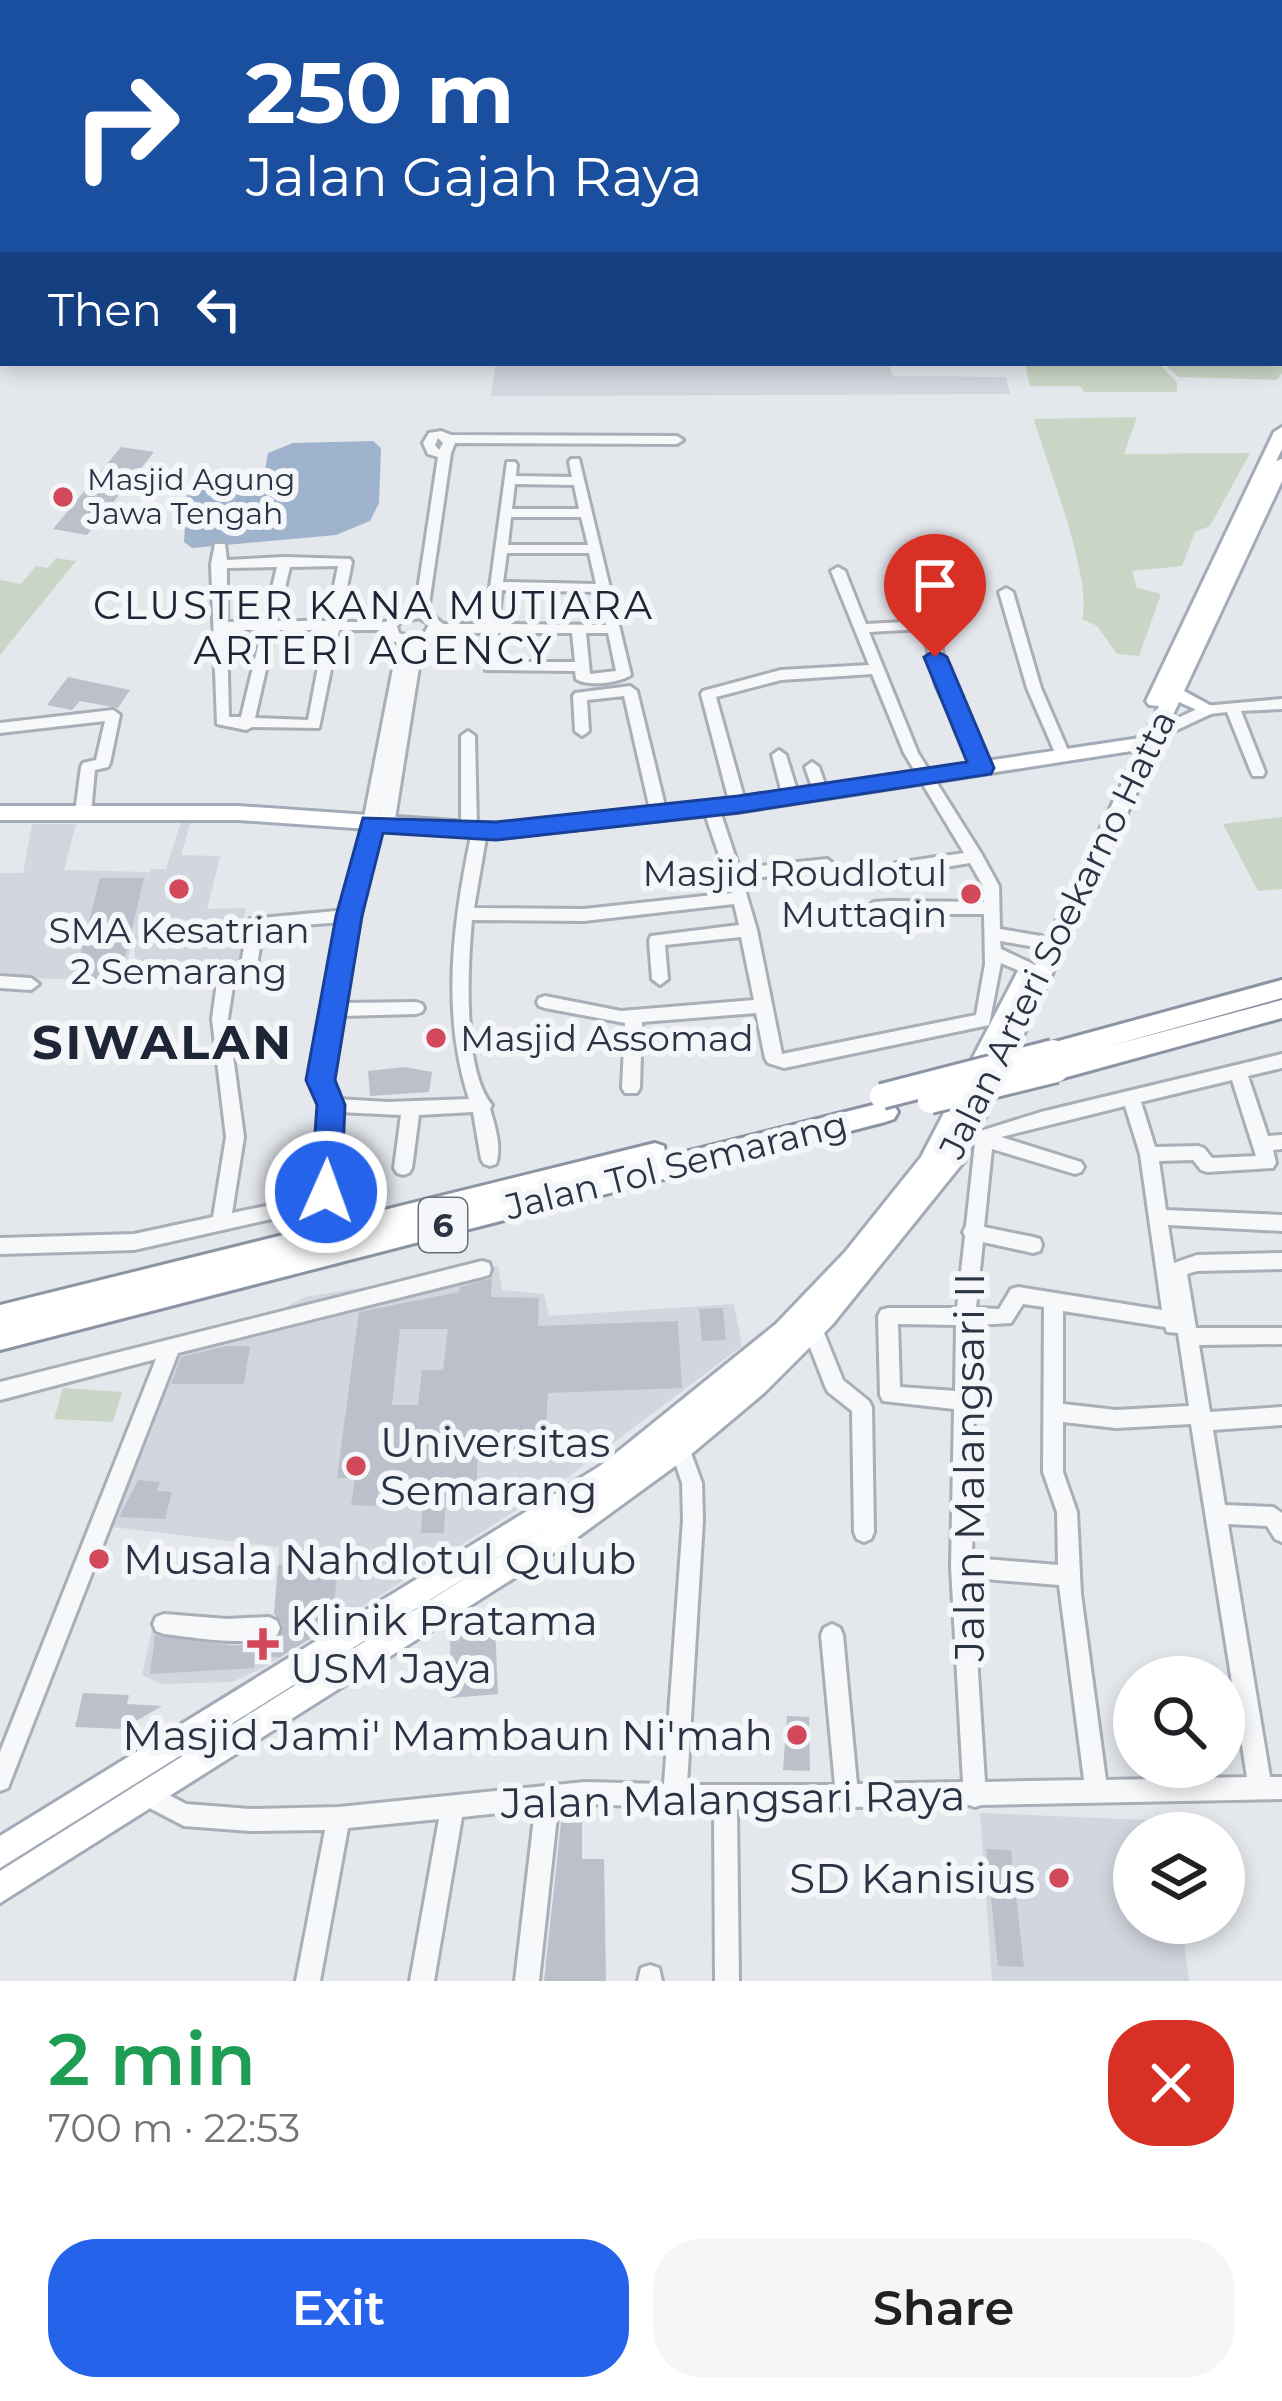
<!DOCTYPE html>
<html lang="en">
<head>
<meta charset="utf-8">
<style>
  body { margin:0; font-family:Montserrat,sans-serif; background:#f6f6f6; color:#202124; height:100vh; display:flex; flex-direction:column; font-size:45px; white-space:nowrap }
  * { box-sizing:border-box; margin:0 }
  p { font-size:39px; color:#757577 }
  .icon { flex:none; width:66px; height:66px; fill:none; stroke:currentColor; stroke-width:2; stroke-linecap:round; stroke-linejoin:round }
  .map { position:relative; height:1981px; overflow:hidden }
  .sheet { display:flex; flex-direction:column; background:#fff; flex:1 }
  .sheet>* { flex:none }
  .banner { position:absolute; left:0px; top:0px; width:1284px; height:366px; box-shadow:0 6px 18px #0003; background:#1a4fa0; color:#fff; overflow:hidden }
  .controls { position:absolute; left:1113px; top:1656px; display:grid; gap:24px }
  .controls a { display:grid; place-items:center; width:132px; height:132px; border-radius:50%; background:#fff; box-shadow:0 6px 18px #0003; font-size:60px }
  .pin { position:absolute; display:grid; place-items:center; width:102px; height:102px; color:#fff; margin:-123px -51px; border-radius:50% 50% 50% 0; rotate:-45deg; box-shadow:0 0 12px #0007 }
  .pin .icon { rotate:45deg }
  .me { position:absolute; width:132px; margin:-66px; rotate:2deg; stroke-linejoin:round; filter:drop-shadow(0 0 9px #0008) }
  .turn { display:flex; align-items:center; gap:42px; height:252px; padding:0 48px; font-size:54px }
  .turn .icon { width:156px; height:156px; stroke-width:2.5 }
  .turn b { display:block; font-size:84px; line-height:102px }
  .then { display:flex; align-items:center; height:114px; padding:0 48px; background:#0003; gap:24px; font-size:45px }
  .round { display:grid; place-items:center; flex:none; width:126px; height:126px; border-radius:48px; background:#f6f6f6 }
  .headline { display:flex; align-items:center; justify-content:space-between; height:204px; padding:0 48px }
  h1 { font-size:72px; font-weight:600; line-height:90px; color:#1e9e55 }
  .button { display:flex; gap:24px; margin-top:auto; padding:24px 48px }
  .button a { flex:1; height:138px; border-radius:48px; background:#2563eb; color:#fff; font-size:48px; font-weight:600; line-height:138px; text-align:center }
  .button a+a { background:#f6f6f6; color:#202124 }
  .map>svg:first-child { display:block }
  .built { fill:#d2d6de }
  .green { fill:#c9d6c5 }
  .water { fill:#9fb4cc }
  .building { fill:#bbc0ca; fill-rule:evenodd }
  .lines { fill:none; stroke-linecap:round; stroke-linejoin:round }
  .minor-casing { stroke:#a9aeb7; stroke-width:6 }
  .major-casing { stroke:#a3abb8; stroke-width:6 }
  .highway-casing { stroke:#8b94a3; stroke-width:6 }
  .minor { fill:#f7f8fa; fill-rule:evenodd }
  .major { fill:#fff; fill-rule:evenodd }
  .highway { fill:#fff; fill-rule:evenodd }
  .highway-bridge-casing { stroke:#8b94a3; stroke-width:30; stroke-linecap:butt }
  .highway-bridge { stroke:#fff; stroke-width:24 }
  .route { fill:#2563eb; stroke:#184099; stroke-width:3 }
  .poi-dot { fill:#d1495b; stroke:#f4f6f9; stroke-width:4.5 }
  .labels { text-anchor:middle; stroke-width:12; stroke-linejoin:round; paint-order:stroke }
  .far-poi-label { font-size:30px; fill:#2b3445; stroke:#f4f6f9; text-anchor:start }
  .shield { fill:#f4f6f9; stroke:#676e7b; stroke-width:3 }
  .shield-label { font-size:33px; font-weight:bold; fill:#2b3445 }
  .poi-label { font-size:36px; fill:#2b3445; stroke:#f4f6f9; text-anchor:end }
  .street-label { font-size:36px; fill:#2b3445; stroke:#f4f6f9 }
  .neighbourhood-label { font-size:39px; letter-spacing:3px; fill:#1d2536; stroke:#f4f6f9 }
  .near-poi-label { font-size:42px; fill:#2b3445; stroke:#f4f6f9; text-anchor:start }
  .near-street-label { font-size:42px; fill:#2b3445; stroke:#f4f6f9 }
  .district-label { font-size:48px; font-weight:bold; letter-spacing:3px; fill:#1d2536; stroke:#f4f6f9 }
</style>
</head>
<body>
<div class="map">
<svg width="1282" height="1981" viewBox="0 0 1282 1981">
  <rect width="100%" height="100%" fill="#e4e7ec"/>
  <path class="built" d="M496 363H888L893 376 1006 377 1010 394 491 396Z
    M191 821 181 855 220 856 207 909 245 908 242 976 135 987V926L123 981 0 977V873H23L32 824H76L64 870 149 872 147 881 151 869H166L181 822Z
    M498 1266 502 1290 544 1294 549 1316 734 1304 742 1346 560 1483 267 1666 232 1682 161 1684 142 1675 152 1630 277 1629 279 1547 104 1526 181 1339 253 1325 305 1297Z
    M980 1813 1170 1821 1171 1833H1134V1923H1182L1189 1981H992Z"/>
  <path class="green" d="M1282 332V373L1277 380 1179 377 1167 367 1173 363H1281Z
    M1025 363H1169L1162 367 1177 382V392H1084L1080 386H1030Z
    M1137 417 1124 454 1250 453 1210 526 1195 532 1182 566 1132 571 1137 588 1161 594 1139 656 1117 654 1097 626 1082 619C1093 579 1047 464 1034 419Z
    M56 558 76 561 0 655V580L21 584 36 566 48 568Z
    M1282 817V889L1258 891 1223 824Z
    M63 1388 122 1392 113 1422 54 1419Z"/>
  <path class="water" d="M373 441 381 448 379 503 370 521 336 535 192 548 184 542 187 496 193 486 259 480 264 476 268 453 293 443Z"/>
  <path class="building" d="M121 447 154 452 87 535 53 529Z
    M68 677 130 690 118 708 80 701 72 710 47 705Z
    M100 878H144L120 979H74Z
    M404 1067 432 1072 429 1092 370 1096 368 1071Z
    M492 1278 491 1297 539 1298 538 1326 678 1321 682 1388 548 1393 544 1456 478 1455 476 1491H446L444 1533H421L423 1490H409L410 1481 380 1480 376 1506 351 1505 355 1478H337L359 1312 459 1292 460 1287ZM400 1329H448L443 1370H422L418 1405H392Z
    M723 1308 726 1340 702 1341 699 1309Z
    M226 1346H250L244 1384H171L181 1357Z
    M138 1480 160 1482 157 1491 172 1492 165 1519 119 1517Z
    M339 1562 331 1626 280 1657 255 1658 254 1668 150 1674 155 1635 235 1646 278 1639 284 1626 274 1614 278 1565Z
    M495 1625 498 1694 451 1698 450 1629Z
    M83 1693 129 1695 127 1704 162 1706 122 1729 75 1727Z
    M787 1716 809 1717 810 1771 783 1770Z
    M562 1813H582V1859H604L606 1981H544Z
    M986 1849 1011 1850 1024 1967 998 1966Z"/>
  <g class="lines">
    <g class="minor-casing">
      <path id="minor" d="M0 0H16L0 3Z
        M34 0H42V3H34Z
        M55 0H80L76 3H56Z
        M121 0H129L128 3H120Z
        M141 0H149V3H141Z
        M165 0H173V3H165Z
        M233 0H265L257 3H225Z
        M288 0H296L297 3H289Z
        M339 0H347L348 3H340Z
        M387 0H395L396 3H388Z
        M421 0H439L433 3H415Z
        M546 0H564L558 3H540Z
        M601 0H618L612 3H595Z
        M689 0H699L701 3H691Z
        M731 0H750L744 3H725Z
        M794 0H804L806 3H796Z
        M849 0H857L859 3H851Z
        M900 0H908L910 3H902Z
        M959 0H967L968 3H960Z
        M1006 0H1014L1016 3H1008Z
        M1045 0H1054L1056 3H1047Z
        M1087 0H1097L1099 3H1089Z
        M1156 0H1166L1169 3H1159Z
        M1208 0H1218L1220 3H1210Z
        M1230 0H1240L1242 3H1232Z
        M1254 0H1262L1264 3H1256Z
        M1277 0H1282V4Z
        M0 16 3 17V23L0 22Z
        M1281 31H1282V37H1281Z
        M3 45V62L1 63 0 46Z
        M0 70H3V76H0Z
        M1281 79H1282V86H1281Z
        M0 93H3V99H0Z
        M1281 108H1282V115H1281Z
        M0 111H3V117H0Z
        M1281 190H1282V196H1281Z
        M0 191 3 192V198L0 197Z
        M1281 250H1282V257H1281Z
        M1281 312H1282V319H1281Z
        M441 431 451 435 677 436 683 440 677 444 455 443 451 453 428 611 443 624H485L507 462H515L517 465 516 476 572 477 569 462 571 459H579L631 675C619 683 588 687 576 679L575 671 486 670 484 633 439 632 435 640 418 644 422 648 394 825 386 830 378 825 386 782 344 1003 416 1002 422 1004 424 1008 422 1012 416 1014 342 1016 330 1080 337 1099 388 1102 469 1099C441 1014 453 921 471 836L464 835 461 831V736L468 731 475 736 477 827 484 828 487 832 474 908 584 909 732 893 703 808 711 803 719 808 739 868 827 859 835 865 827 871 742 879 757 930 782 1054 976 1015 985 964 984 914H874L866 908 874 902 889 901 984 902 983 886 970 863 896 875 888 869 896 863 964 853 904 753 872 674 781 680 716 697 746 805 738 810 730 805 701 694 703 691 781 670 869 665 831 571 838 567 845 571 866 624 922 621 914 589 921 585 928 589 950 685 989 768 987 772 982 773 975 768 936 685 923 629 869 632 918 753 981 853 999 886 1000 929 1041 936 1049 942 1041 948 1000 941 1001 949 1035 965 1037 969 1029 975 1001 963 989 1025 784 1068 768 1063 765 1058 756 1013 642 1022 640 1088 637 1093H625L622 1088 625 1023 545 1008 539 1006 537 1002 539 998 545 996 621 1011 754 1000 741 937 665 945 668 979 660 985 652 979 649 940 651 936 739 925 734 904 584 921 472 920C468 965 462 1070 492 1105L490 1109C495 1126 502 1147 496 1164L490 1166 484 1164 481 1159 473 1112 419 1115 412 1168 409 1173 403 1175 397 1173 394 1168 401 1115 339 1112 335 1192 320 1208 134 1250 0 1254V1238L134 1234 213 1217 226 1137 212 1019 217 982 219 978 240 968 250 919 346 910 398 643 388 639 384 630H339L319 728 252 727 246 730 217 724 211 564 215 544H225L227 560 285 557 350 559 352 562 340 622H386L391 616 415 610 438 457 428 454 423 443 429 433ZM438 438 443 443 439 450 435 445ZM515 484 574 485 579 509H512ZM511 517H581L588 545H508ZM507 553H589L596 584 503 582ZM338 566 327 621H277L290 567ZM277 567 264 621 227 622V568ZM502 590 598 592 606 625 498 624ZM419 618 429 624 424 634 411 637 399 633 397 626 401 622ZM227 630H262L241 717H229ZM275 630H325L308 720 255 718ZM498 633H572L575 662H498ZM586 633H608L616 671 590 674ZM343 922 327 1005 323 1010 325 1015 312 1080 322 1105 317 1189 309 1197 232 1213 244 1137 228 1019 233 986 254 976 256 972 263 928Z
        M1006 588 1013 592 1041 688 1070 755 1068 758H1058L1056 755 1027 688 999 592Z
        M630 686 637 691 667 814 659 819 651 814 624 696 587 700 589 731 582 736 575 731 573 696 575 693Z
        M1282 699V709L1241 711 1265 772 1263 776H1253L1251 772 1227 712 1211 714 1138 748H1128L1126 745 1128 742 1203 706Z
        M113 710 120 715 110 763 108 767 95 770 91 813 83 818 75 813 81 767 83 763 96 760 105 721 0 733V723Z
        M779 750 786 755 799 797 796 801H786L783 797 772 755Z
        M812 762 819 767 828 793 826 797 821 798 814 793 805 767Z
        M0 976 31 978 39 984 31 990 0 988Z
        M1282 1054V1068L1248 1076 1268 1136 1282 1135V1149L1273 1150 1276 1163 1273 1168 1207 1172 1201 1170 1193 1160 1159 1161 1166 1210 1282 1215V1231L1168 1225 1174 1263 1197 1255 1282 1253V1269L1197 1271 1187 1274 1196 1328H1282V1344L1199 1345 1210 1412 1282 1407V1425L1213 1430 1225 1505 1273 1507 1282 1513V1542L1275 1539 1267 1526 1228 1524 1270 1777H1282V1799L981 1805 975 1807 969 1805 737 1809 739 1981H715L714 1809 585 1804 558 1807 539 1981H515L535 1809 462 1817 434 1981H410L439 1819 348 1828 320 1981H296L325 1830 250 1831 184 1826 136 1801 133 1793 136 1785 144 1782 186 1804 250 1809 339 1807 585 1782 664 1784 683 1520 682 1483 670 1448 673 1442 680 1439 687 1442 702 1483 703 1520 687 1785H835L821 1635 824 1628 832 1624 840 1628 843 1635 857 1784 963 1782 951 1567 954 1409 883 1401 880 1395 878 1316 881 1310 888 1308H957L965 1236 963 1232 966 1226 975 1143 971 1138 974 1133 1041 1112ZM1232 1080 1256 1156 1212 1158 1204 1148 1198 1146 1155 1147 1141 1102ZM1125 1106 1140 1154 1162 1310 1018 1287 1011 1289 999 1309 976 1308 983 1242 1033 1253 1040 1251 1042 1245 1040 1239 1033 1237 984 1227 992 1149 1075 1174 1081 1172 1084 1167 1081 1162 1001 1137ZM1023 1304 1044 1307 1043 1472 1057 1512 1058 1565 972 1558 975 1325 1011 1323ZM1063 1311 1165 1327 1167 1332 1178 1333 1189 1406 1116 1410 1063 1404ZM898 1324 956 1325 955 1391 900 1387ZM1063 1422 1116 1428 1191 1424 1247 1777 1106 1780 1081 1594 1077 1512 1063 1472ZM972 1578 1059 1585 1084 1780 985 1782Z
        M482 1261 489 1263 491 1269 489 1275 482 1277 178 1353 11 1780 8 1788 0 1791V1752L156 1359 0 1400V1382Z
        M813 1321 820 1323 843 1380 869 1401 872 1407 874 1532 871 1539 864 1542 857 1539 854 1532 852 1411 828 1392 825 1386 803 1329 806 1323Z
        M164 1614 227 1619 269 1617 277 1621 280 1628 277 1635C242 1647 200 1638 164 1634L156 1631 153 1624 156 1617Z
        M650 1965 659 1968 662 1981H638L641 1968Z"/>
    </g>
    <g class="major-casing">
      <path id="major" d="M1282 427V449L1276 461 1282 459V481L1184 691 1217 709 1208 715 1179 702 965 1160 832 1325 764 1393 689 1456 571 1542 0 1903V1871L561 1518 0 1868V1836L600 1466 776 1324 845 1252 921 1157 1020 967 1034 968 1138 750 738 812 497 838 238 820H0V806H238L497 824 738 798 1133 739 1141 743 1159 706 1149 705 1146 701 1274 432Z"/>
    </g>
    <g class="highway-casing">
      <path id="highway" d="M1282 980V998L1106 1047 1282 1000V1018L1056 1080 1047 1077 1044 1070 1052 1061 1044 1059 1041 1052 1044 1045Z
        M885 1102 894 1105 898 1112 894 1119 885 1122 0 1350V1305L655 1143 664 1146 666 1157Z"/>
    </g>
    <use href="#minor" class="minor"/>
    <use href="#major" class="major"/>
    <use href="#highway" class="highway"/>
    <g class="highway-bridge-casing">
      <path id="highway-bridge" d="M882 1096 1053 1052
        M930 1101 1056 1070"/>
    </g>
    <use href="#highway-bridge" class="highway-bridge"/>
  </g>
  <path class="route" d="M935 650 947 657 994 768 991 774 738 813 496 840 383 833 362 916 335 1080 345 1105 341 1192 337 1201 326 1204 316 1201 311 1192 317 1105 306 1080 336 916 363 818 496 822 738 796 967 762 924 657Z"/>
  <g class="poi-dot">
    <circle cx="63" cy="497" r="12"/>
    <circle cx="179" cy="889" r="12"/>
    <circle cx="971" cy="894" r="12"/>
    <circle cx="436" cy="1038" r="12"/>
    <circle cx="356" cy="1466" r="12"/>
    <circle cx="99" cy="1559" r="12"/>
    <path d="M257 1626h12v12h12v12h-12v12h-12v-12h-12v-12h12z"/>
    <circle cx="797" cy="1735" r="12"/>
    <circle cx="1059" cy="1878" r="12"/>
  </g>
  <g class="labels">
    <g class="far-poi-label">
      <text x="87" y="490">Masjid Agung<tspan x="87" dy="34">Jawa Tengah</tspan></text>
    </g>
    <rect class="shield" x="419" y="1198" width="48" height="54" rx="9"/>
    <g class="shield-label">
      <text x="443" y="1237">6</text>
    </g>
    <g class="poi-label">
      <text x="947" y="886">Masjid Roudlotul<tspan x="947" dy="41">Muttaqin</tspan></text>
      <text x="179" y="943" text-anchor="middle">SMA Kesatrian<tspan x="179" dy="41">2 Semarang</tspan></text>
      <text x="460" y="1051" text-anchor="start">Masjid Assomad</text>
    </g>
    <g class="street-label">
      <text transform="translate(1057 934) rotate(-64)" y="13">Jalan Arteri Soekarno Hatta</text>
      <text transform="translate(676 1165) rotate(-14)" y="13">Jalan Tol Semarang</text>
    </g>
    <g class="neighbourhood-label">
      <text x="374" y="619">CLUSTER KANA MUTIARA<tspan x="374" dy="45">ARTERI AGENCY</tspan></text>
    </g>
    <g class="near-poi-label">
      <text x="380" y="1457">Universitas<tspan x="380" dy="48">Semarang</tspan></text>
      <text x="123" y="1574">Musala Nahdlotul Qulub</text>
      <text x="290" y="1635">Klinik Pratama<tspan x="290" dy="48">USM Jaya</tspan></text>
      <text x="773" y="1750" text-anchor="end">Masjid Jami' Mambaun Ni'mah</text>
      <text x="1035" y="1893" text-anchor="end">SD Kanisius</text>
    </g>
    <g class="near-street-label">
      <text transform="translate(969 1467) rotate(-90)" y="15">Jalan Malangsari II</text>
      <text transform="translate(733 1799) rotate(-1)" y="15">Jalan Malangsari Raya</text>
    </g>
    <g class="district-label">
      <text x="163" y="1059">SIWALAN</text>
    </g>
  </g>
</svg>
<div class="controls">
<a><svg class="icon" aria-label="search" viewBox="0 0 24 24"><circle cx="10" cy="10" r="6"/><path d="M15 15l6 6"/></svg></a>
<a><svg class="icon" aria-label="layers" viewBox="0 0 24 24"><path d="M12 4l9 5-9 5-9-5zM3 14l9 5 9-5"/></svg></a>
</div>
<div class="pin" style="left:935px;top:657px;background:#d93025"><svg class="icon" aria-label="arrive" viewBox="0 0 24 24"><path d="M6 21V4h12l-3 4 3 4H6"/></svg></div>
<svg class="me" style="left:326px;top:1192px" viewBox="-20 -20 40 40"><circle r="17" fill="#2563eb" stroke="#fff" stroke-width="3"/><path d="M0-11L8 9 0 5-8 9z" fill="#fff"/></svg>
<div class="banner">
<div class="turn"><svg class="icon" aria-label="right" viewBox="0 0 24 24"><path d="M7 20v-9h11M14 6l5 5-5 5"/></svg><div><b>250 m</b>Jalan Gajah Raya</div></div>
<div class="then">Then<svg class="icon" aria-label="left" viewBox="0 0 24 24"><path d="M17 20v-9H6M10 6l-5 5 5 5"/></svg></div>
</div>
</div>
<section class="sheet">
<div class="headline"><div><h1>2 min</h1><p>700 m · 22:53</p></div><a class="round" style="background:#d93025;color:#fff"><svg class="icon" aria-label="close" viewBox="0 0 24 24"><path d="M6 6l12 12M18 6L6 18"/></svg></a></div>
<div class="button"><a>Exit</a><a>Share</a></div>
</section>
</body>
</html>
